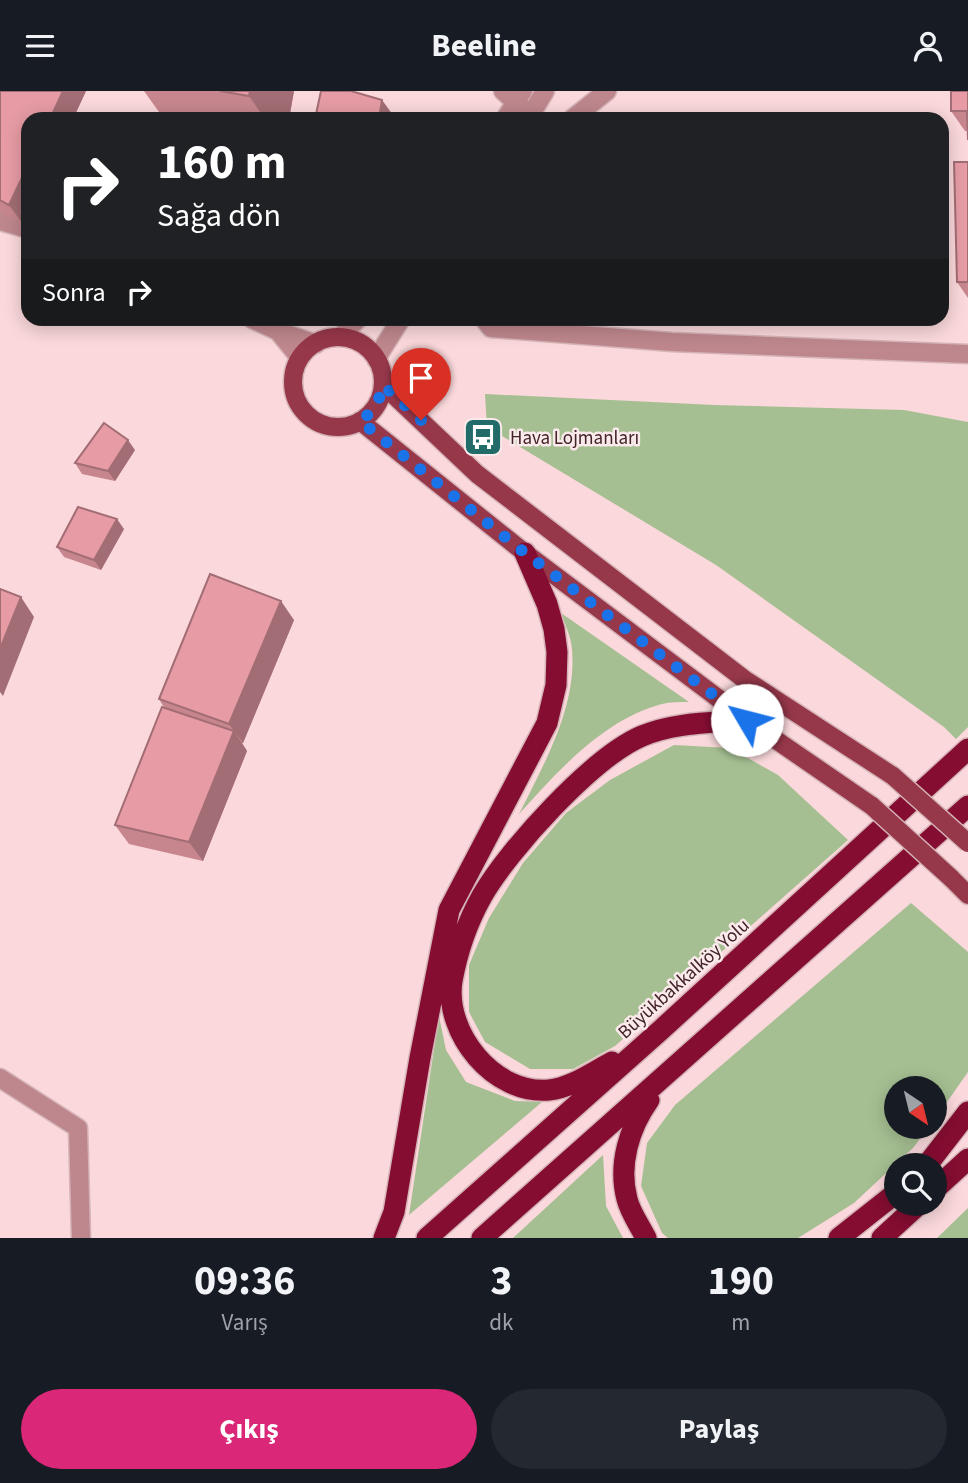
<!DOCTYPE html>
<html lang="tr">
<head>
<meta charset="utf-8">
<style>
  body { margin:0; font-family:"Source Sans 3",sans-serif; background:#242831; color:#f1f3f6; height:100vh; display:flex; flex-direction:column; font-size:26px; white-space:nowrap }
  * { box-sizing:border-box; margin:0 }
  p { font-size:23px; color:#9ea1a6 }
  .icon { flex:none; width:38px; height:38px; fill:none; stroke:currentColor; stroke-width:2; stroke-linecap:round; stroke-linejoin:round }
  .map { position:relative; height:1147px; overflow:hidden }
  .panel { display:flex; flex-direction:column; background:#171b24; flex:1 }
  .panel>* { flex:none }
  .banner { position:absolute; left:21px; top:21px; width:928px; height:214px; border-radius:21px; box-shadow:0 4px 18px #0003; background:#202124; color:#fff; overflow:hidden }
  .needle { width:46px; rotate:145deg }
  .fabs { position:absolute; left:884px; top:985px; display:grid; gap:14px }
  .fabs a { display:grid; place-items:center; width:63px; height:63px; border-radius:50%; background:#171b24; box-shadow:0 4px 18px #0003; font-size:35px }
  .pin { position:absolute; display:grid; place-items:center; width:60px; height:60px; color:#fff; margin:-72px -30px; border-radius:50% 50% 50% 0; rotate:-45deg; box-shadow:0 0 7px #0007 }
  .pin .icon { rotate:45deg }
  .me { position:absolute; width:77px; margin:-38px; rotate:307deg; stroke-linejoin:round; filter:drop-shadow(0 0 5px #0008) }
  .turn { display:flex; align-items:center; gap:24px; height:147px; padding:0 21px; font-size:32px }
  .turn .icon { width:91px; height:91px; stroke-width:2.5 }
  .turn b { display:block; font-size:49px; line-height:60px }
  .then { display:flex; align-items:center; height:66px; padding:0 21px; background:#0003; gap:14px; font-size:26px }
  .eta { display:flex; justify-content:space-evenly; align-items:center; height:119px; text-align:center }
  .eta b { font-size:42px; font-weight:700; line-height:49px }
  .button { display:flex; gap:14px; margin-top:auto; padding:14px 21px }
  .button a { flex:1; height:80px; border-radius:42px; background:#db2777; color:#fff; font-size:28px; font-weight:700; line-height:80px; text-align:center }
  .button a+a { background:#242831; color:#f1f3f6 }
  header { display:flex; justify-content:space-between; align-items:center; height:91px; padding:0 21px; background:#171b24; font-size:32px; font-weight:700 }
  .map>svg:first-child { display:block }
  .green { fill:#a6bf92 }
  .lines { fill:none; stroke-linecap:round; stroke-linejoin:round }
  .minor-casing { stroke:#d5b4b7; stroke-width:21 }
  .major-casing { stroke:#d5b4b7; stroke-width:21 }
  .highway-casing { stroke:#d5b4b7; stroke-width:24 }
  .minor { stroke:#be878e; stroke-width:18 }
  .major { stroke:#96374a; stroke-width:18 }
  .highway { stroke:#850d32; stroke-width:21 }
  .major-bridge-casing { stroke:#d5b4b7; stroke-width:21; stroke-linecap:butt }
  .major-bridge { stroke:#96374a; stroke-width:18 }
  .wall { fill:#c7868e }
  .shaded-wall { fill:#a26d74 }
  .building { fill:#e79ca5; stroke:#a26d74; stroke-width:2 }
  .route { stroke:#1a73e8; stroke-width:12; stroke-dasharray:0 21.6 }
  .labels { text-anchor:middle; stroke-width:5; stroke-linejoin:round; paint-order:stroke }
  .poi-label { font-size:19px; fill:#422328; stroke:#fbeaeb; text-anchor:start }
  .street-label { font-size:19px; fill:#422328; stroke:#fbeaeb }
</style>
</head>
<body>
<header><svg class="icon" aria-label="menu" viewBox="0 0 24 24"><path d="M4 6h16M4 12h16M4 18h16"/></svg>Beeline<svg class="icon" aria-label="person" viewBox="0 0 24 24"><circle cx="12" cy="8" r="4"/><path d="M4 21q1-7 8-7t8 7"/></svg></header>
<div class="map">
<svg width="968" height="1147" viewBox="0 0 968 1147">
  <rect width="100%" height="100%" fill="#fad8db"/>
  <path class="green" d="M485 303 714 314 904 319 968 331V636L956 648 944 636 716 474 487 336Z
    M561 522 689 611C680 611 670 611 662 613 604 628 558 680 519 723 544 673 577 616 572 558 571 546 565 533 561 522Z
    M674 654 730 657 778 684 848 749 615 955 573 978H530L485 951 469 921V874L489 827 523 772 566 722 610 689Z
    M911 812 968 861V981L935 1028 934 998H896V1036H929L913 1057 854 1112 798 1147H668L662 1142 641 1095 647 1052 675 1014Z
    M439 925 446 959 466 991 515 1010 542 1011 409 1124Z
    M603 1064 606 1115 623 1147H513Z
    M968 1117V1147H937Z"/>
  <g class="lines">
    <g class="minor-casing">
      <path id="minor" d="M503 0 530 24
        M505 28 523 0
        M528 28 545 0
        M572 28 607 0
        M0 130 28 138
        M252 228 278 240 316 253
        M484 228 491 237 672 251 968 263
        M278 240 300 267
        M340 246 358 228
        M376 268 401 228
        M0 987 78 1037 81 1147"/>
    </g>
    <g class="major-casing">
      <path id="major" d="M293 291a45 45 0 1 1 90 0a45 45 0 1 1-90 0Z
        M383 294 477 383 744 588 893 685
        M360 330 525 462 747 629 872 715
        M951 787 968 804"/>
    </g>
    <g class="highway-casing">
      <path id="highway" d="M612 971C593 981 571 997 549 999 494 1004 444 942 452 890 457 862 468 830 482 805 509 758 593 666 642 645 675 631 712 632 747 629
        M927 1074 968 1021
        M934 1099 968 1068
        M384 1147 394 1121 420 967 449 819 547 632 556 594 557 561 554 538 547 513 525 462
        M427 1147 662 938 968 658
        M482 1147 968 715
        M646 1147C640 1135 630 1121 627 1108 618 1074 629 1037 649 1009
        M839 1147 896 1102
        M882 1147 919 1113"/>
    </g>
    <use href="#minor" class="minor"/>
    <use href="#major" class="major"/>
    <use href="#highway" class="highway"/>
    <g class="major-bridge-casing">
      <path id="major-bridge" d="M893 685 968 752
        M872 715 951 787"/>
    </g>
    <use href="#major-bridge" class="major-bridge"/>
  </g>
  <path class="wall" d="M0 0H86L73 28H28V122L23 133 0 121Z
    M144 0H294L289 28H164Z
    M968 0V40H965L951 20Z
    M968 71V207L957 191Z
    M808 228H929L928 234Z
    M135 359 115 390 82 383 75 372Z
    M124 438 101 479 64 466 57 456Z
    M294 529 243 652H242L247 660 203 770 129 753 115 734 165 618 159 608Z"/>
  <path class="shaded-wall" d="M63 0H86L73 28H50Z
    M250 0H294L289 28H265L249 5Z
    M382 9 393 24 392 28H379Z
    M28 74V122L23 133 9 114Z
    M924 228H929L928 234Z
    M128 349 135 359 115 390 108 380Z
    M117 428 124 438 101 479 94 469Z
    M21 506 34 526 3 605 0 601V558Z
    M281 510 294 529 243 652 229 633Z
    M234 640 247 660 203 770 189 751Z"/>
  <path class="building" d="M0 0H63L50 28H28V74L9 114 0 109Z
    M220 0H250L249 5Z
    M321 0H351L382 9 379 28H315Z
    M951 0H968V49L967 20H951Z
    M954 71H968V191H957Z
    M104 332 128 349 108 380 75 372Z
    M78 416 117 428 94 469 57 456Z
    M210 483 281 510 229 633 159 608Z
    M0 498 21 506 0 558Z
    M162 616 234 640 189 751 115 734Z"/>
  <g class="lines">
    <path class="route" d="M421 329 383 294C379 311 374 320 360 330L525 462 747 629"/>
  </g>
  <defs>
    <g id="bus-square" transform="scale(2.0125)"><rect x="-9" y="-9" width="18" height="18" rx="4" fill="#216c69" stroke="#fbeaeb"/><path d="M-5-6H5V4H4V6H2V4H-2V6H-4V4H-5ZM-3.5-4V0h7V-4ZM-3.5 1.2v1.5H-2V1.2ZM2 1.2v1.5H3.5V1.2Z" fill="#fff"/></g>
  </defs>
  <g fill-rule="evenodd">
    <use href="#bus-square" x="483" y="346"/>
  </g>
  <g class="labels">
    <g class="poi-label">
      <text x="510" y="353">Hava Lojmanları</text>
    </g>
    <g class="street-label">
      <text transform="translate(683 887) rotate(-42)" y="7">Büyükbakkalköy Yolu</text>
    </g>
  </g>
</svg>
<div class="fabs">
<a><svg class="needle" viewBox="-14 -14 28 28"><path d="M0-13l5 13h-10z" fill="#e53935"/><path d="M0 13l5-13h-10z" fill="#9ea1a6"/></svg></a>
<a><svg class="icon" aria-label="search" viewBox="0 0 24 24"><circle cx="10" cy="10" r="6"/><path d="M15 15l6 6"/></svg></a>
</div>
<div class="pin" style="left:421px;top:329px;background:#d93025"><svg class="icon" aria-label="arrive" viewBox="0 0 24 24"><path d="M6 21V4h12l-3 4 3 4H6"/></svg></div>
<svg class="me" style="left:747px;top:629px" viewBox="-20 -20 40 40"><circle r="19" fill="#fff"/><path d="M0-13L10 11 0 6-10 11z" fill="#1a73e8"/></svg>
<div class="banner">
<div class="turn"><svg class="icon" aria-label="right" viewBox="0 0 24 24"><path d="M7 20v-9h11M14 6l5 5-5 5"/></svg><div><b>160 m</b>Sağa dön</div></div>
<div class="then">Sonra<svg class="icon" aria-label="right" viewBox="0 0 24 24"><path d="M7 20v-9h11M14 6l5 5-5 5"/></svg></div>
</div>
</div>
<section class="panel">
<div class="eta">
<div><b>09:36</b><p>Varış</p></div>
<div><b>3</b><p>dk</p></div>
<div><b>190</b><p>m</p></div>
</div>
<div class="button"><a>Çıkış</a><a>Paylaş</a></div>
</section>
</body>
</html>
